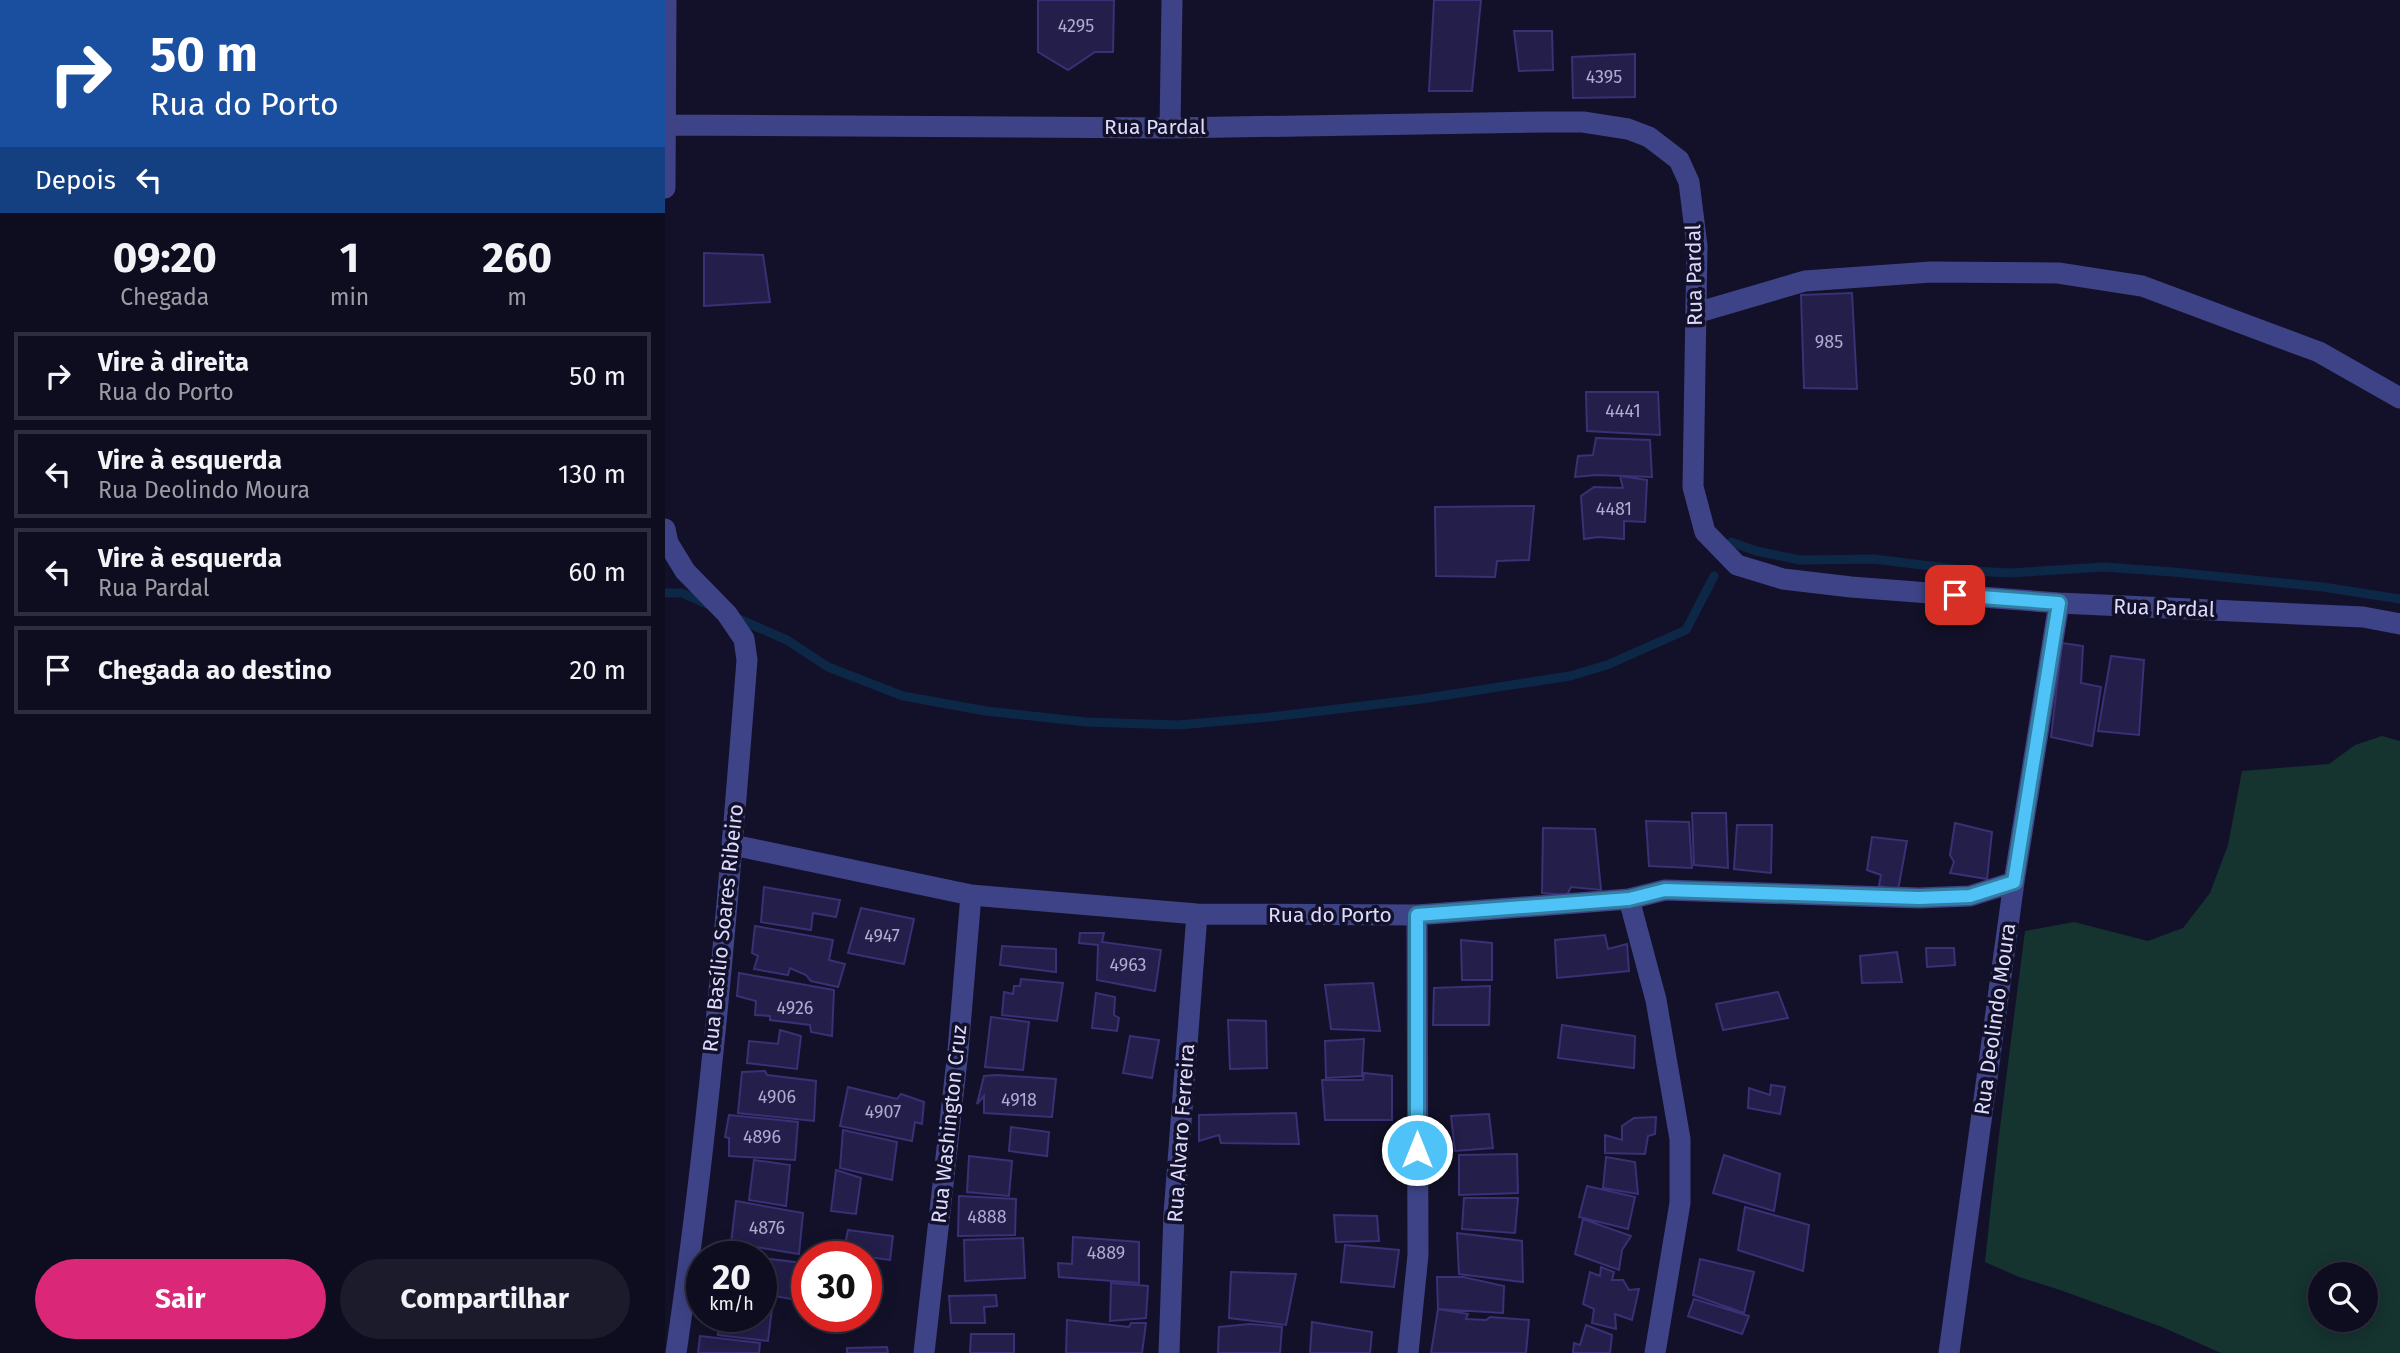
<!DOCTYPE html>
<html lang="pt">
<head>
<meta charset="utf-8">
<style>
  body { margin:0; font-family:"Fira Sans",sans-serif; background:#1c1b2c; color:#f1f3f6; height:100vh; display:flex; flex-direction:column; font-size:26px; white-space:nowrap }
  * { box-sizing:border-box; margin:0 }
  p { font-size:23px; color:#9b9ca4 }
  .icon { flex:none; width:38px; height:38px; fill:none; stroke:currentColor; stroke-width:2; stroke-linecap:round; stroke-linejoin:round }
  .map { position:relative; flex:1; overflow:hidden }
  .details { display:flex; flex-direction:column; background:#0e0d1f; width:665px }
  .details>* { flex:none }
  .hud { background:#1a4fa0; color:#fff; overflow:hidden }
  .buttons { position:absolute; left:1643px; top:1262px; display:grid; gap:14px }
  .buttons a { display:grid; place-items:center; width:70px; height:70px; border-radius:50%; background:#0e0d1f; box-shadow:0 4px 18px #0003,0 0 0 2px #2e2d3d; font-size:35px }
  .speed { position:absolute; left:21px; top:1241px; display:flex; gap:14px; font-size:35px; font-weight:700; text-align:center }
  .speed>* { display:grid; place-content:center; width:91px; height:91px; border-radius:50%; background:#0e0d1f; box-shadow:0 4px 18px #0003,0 0 0 2px #2e2d3d; line-height:1 }
  .speed small { font-size:18px; font-weight:400 }
  .speed .limit { border:10px solid #d22; background:#fff; color:#111 }
  .pin { position:absolute; display:grid; place-items:center; width:60px; height:60px; color:#fff; margin:-30px; border-radius:14px; box-shadow:0 4px 10px #0006 }
  .me { position:absolute; width:77px; margin:-38px; rotate:0deg; stroke-linejoin:round; filter:drop-shadow(0 0 5px #0008) }
  .turn { display:flex; align-items:center; gap:24px; height:147px; padding:0 35px; font-size:32px }
  .turn .icon { width:91px; height:91px; stroke-width:2.5 }
  .turn b { display:block; font-size:49px; line-height:60px }
  .then { display:flex; align-items:center; height:66px; padding:0 35px; background:#0003; gap:14px; font-size:26px }
  .eta { display:flex; justify-content:space-evenly; align-items:center; height:119px; text-align:center }
  .eta b { font-size:42px; font-weight:700; line-height:49px }
  .cta { display:flex; gap:14px; margin-top:auto; padding:14px 35px }
  .cta a { flex:1; height:80px; border-radius:42px; background:#db2777; color:#fff; font-size:28px; font-weight:700; line-height:80px; text-align:center }
  .cta a+a { background:#1c1b2c; color:#f1f3f6 }
  ul { padding:0; list-style:none }
  li { display:flex; align-items:center; gap:21px; height:88px; margin:0 14px 10px; padding:0 21px; border:4px solid #2e2d3d; border-radius:0px }
  li div { flex:1 }
  li b { display:block; font-size:26px }
  li em { font-style:normal }
  main { display:flex; flex:1; min-height:0 }
  .map>svg:first-child { display:block }
  .green { fill:#15332f; fill-rule:evenodd }
  .lines { fill:none; stroke-linecap:round; stroke-linejoin:round }
  .stream { stroke:#0d2847; stroke-width:9 }
  .building { fill:#231e4a; stroke:#383175; stroke-width:2 }
  .minor { stroke:#3e4387; stroke-width:21 }
  .route-casing { stroke:#337fa1; stroke-width:18 }
  .route { stroke:#4fc3f7; stroke-width:12 }
  .labels { text-anchor:middle; stroke-width:7; stroke-linejoin:round; paint-order:stroke }
  .number-label { font-size:18px; fill:#aeacd1 }
  .street-label { font-size:21px; fill:#dcdbfe; stroke:#131129 }
</style>
</head>
<body>
<main>
<section class="details">
<div class="hud">
<div class="turn"><svg class="icon" aria-label="right" viewBox="0 0 24 24"><path d="M7 20v-9h11M14 6l5 5-5 5"/></svg><div><b>50 m</b>Rua do Porto</div></div>
<div class="then">Depois<svg class="icon" aria-label="left" viewBox="0 0 24 24"><path d="M17 20v-9H6M10 6l-5 5 5 5"/></svg></div>
</div>
<div class="eta">
<div><b>09:20</b><p>Chegada</p></div>
<div><b>1</b><p>min</p></div>
<div><b>260</b><p>m</p></div>
</div>
<ul>
<li><svg class="icon" aria-label="right" viewBox="0 0 24 24"><path d="M7 20v-9h11M14 6l5 5-5 5"/></svg><div><b>Vire à direita</b><p>Rua do Porto</p></div><em>50 m</em></li>
<li><svg class="icon" aria-label="left" viewBox="0 0 24 24"><path d="M17 20v-9H6M10 6l-5 5 5 5"/></svg><div><b>Vire à esquerda</b><p>Rua Deolindo Moura</p></div><em>130 m</em></li>
<li><svg class="icon" aria-label="left" viewBox="0 0 24 24"><path d="M17 20v-9H6M10 6l-5 5 5 5"/></svg><div><b>Vire à esquerda</b><p>Rua Pardal</p></div><em>60 m</em></li>
<li><svg class="icon" aria-label="arrive" viewBox="0 0 24 24"><path d="M6 21V4h12l-3 4 3 4H6"/></svg><div><b>Chegada ao destino</b></div><em>20 m</em></li>
</ul>
<div class="cta"><a>Sair</a><a>Compartilhar</a></div>
</section>
<div class="map">
<svg width="1735" height="1353" viewBox="0 0 1735 1353">
  <rect width="100%" height="100%" fill="#131129"/>
  <path class="green" d="M1717 736 1735 741V1353H1556L1497 1327 1395 1290 1354 1277 1320 1262C1331 1151 1346 1041 1360 931L1409 922 1483 941 1518 928 1545 893 1563 845 1577 771 1664 764 1690 745ZM1656 1274H1701V1320H1656Z"/>
  <g class="lines">
    <path class="stream" d="M1066 542 1091 551 1135 560 1209 559 1306 571 1345 573 1439 567 1508 572 1658 587 1735 599
      M0 593H17L44 605
      M69 617 122 640 163 667 238 696 321 711 421 722 513 725 605 717 756 699 905 676 942 665 1021 630 1049 576"/>
  </g>
  <path class="building" d="M373 0H449L448 52H430L403 70 373 52Z
    M769 0H816L807 91H764Z
    M849 31H887L888 70 854 71Z
    M970 54V97L908 98 907 57Z
    M39 253 98 255 105 302 39 306Z
    M1187 293 1192 389 1139 388 1136 295Z
    M921 392H993L995 435 922 431Z
    M931 438 985 440 987 477 931 475 910 477 913 456 928 455Z
    M955 476 982 480 980 522 959 521V539L933 537 919 539 916 496 929 487 958 488Z
    M869 506 864 560 832 561 830 577 771 576 770 507Z
    M1397 643 1418 646 1416 683 1436 687 1427 746 1386 737Z
    M1446 656 1479 660 1474 735 1433 731Z
    M1027 813H1061L1063 868 1029 865Z
    M981 821 1024 822 1027 868 984 866Z
    M1290 823 1327 832 1322 879 1285 873 1289 862 1285 855Z
    M1072 825H1107L1106 873 1069 869Z
    M878 828 930 829 936 890 906 887 902 895 877 893Z
    M1207 837 1242 841 1233 890 1214 886 1216 875 1202 870Z
    M99 887 175 900 171 917 148 913 146 930 96 922Z
    M196 908 249 919 239 964 183 953Z
    M90 926 168 940 164 960 180 964 173 987 146 981 141 975 125 968 123 975 89 969 93 956 87 953Z
    M415 933H439L437 942 496 950 490 991 432 980 433 945 414 943Z
    M940 935 943 949 962 944 964 971 892 978 890 940Z
    M796 940 827 943V980H797Z
    M337 946 391 949V972L335 965Z
    M1261 948H1289L1290 965 1262 967Z
    M1232 952 1237 982 1197 983 1195 956Z
    M74 973 169 990 167 1036 146 1032 145 1025 105 1020V1016L90 1015 91 1001 72 996Z
    M356 979 398 983 392 1021 337 1015 339 992 348 994 349 986H355Z
    M708 983 715 1031 666 1029 660 985Z
    M825 986 824 1025H768L769 988Z
    M1113 992 1123 1018 1058 1030 1051 1004Z
    M431 993 450 997 449 1015 454 1018 452 1031 427 1028Z
    M326 1017 364 1022 358 1070 320 1067Z
    M563 1020 601 1021 602 1068 565 1069Z
    M897 1025 970 1036 969 1068 893 1058Z
    M115 1030 136 1036 132 1069 82 1063 84 1041 113 1044Z
    M465 1036 494 1040 487 1078 458 1073Z
    M699 1039 697 1076 661 1078 660 1041Z
    M100 1071 102 1075 151 1081 149 1121 73 1113 77 1072Z
    M699 1073 727 1076V1120H660L657 1080H698Z
    M332 1075 391 1079 387 1117 319 1113V1096L312 1104 319 1076Z
    M1106 1085 1120 1087 1115 1114 1083 1108 1084 1088 1105 1095Z
    M183 1087 232 1099 236 1094 259 1102 257 1124 250 1122 247 1141 175 1126Z
    M631 1113 634 1144 556 1143 554 1135 534 1141V1115Z
    M824 1114 828 1148 790 1151 786 1116Z
    M64 1115 133 1122 130 1160 64 1156V1138L60 1137Z
    M991 1117 990 1134 983 1136 980 1154 940 1153V1135L957 1140V1126L969 1118Z
    M346 1127 384 1132 382 1156 344 1151Z
    M178 1130 232 1142 227 1180 175 1168Z
    M852 1154 853 1193 794 1195V1155Z
    M1059 1155 1115 1174 1109 1211 1048 1193Z
    M304 1156 347 1161 344 1196 302 1192Z
    M941 1157 970 1162 973 1194 938 1188Z
    M89 1160 125 1165 121 1206 84 1200Z
    M171 1170 196 1178 191 1214 166 1211Z
    M922 1186 970 1197 963 1229 914 1217Z
    M294 1196 351 1199 350 1235 293 1236Z
    M799 1198H853L850 1233 797 1229Z
    M71 1201 138 1213 134 1254 66 1243Z
    M1080 1207 1144 1225 1138 1271 1073 1250Z
    M669 1215 712 1216 714 1241 671 1242Z
    M918 1219 966 1236 957 1250 954 1270 910 1254Z
    M183 1230 228 1236 225 1260 178 1254Z
    M792 1233 857 1241 858 1282 794 1274Z
    M408 1237 474 1242V1283L394 1277 393 1263 407 1264Z
    M358 1238 360 1278 300 1281 299 1240Z
    M680 1245 734 1250 729 1287 676 1282Z
    M96 1258 138 1263 137 1301 99 1294 101 1276 96 1275Z
    M1035 1259 1089 1272 1079 1313 1028 1295Z
    M936 1267 949 1272 947 1280H958L964 1290 974 1289 967 1320 950 1314 951 1329 927 1323 929 1309 918 1304 925 1272 935 1276Z
    M201 1272H214V1306H201Z
    M566 1272 631 1274 621 1325 564 1318Z
    M772 1277H798L839 1286 838 1313 773 1309Z
    M446 1283 483 1286 481 1318 445 1321Z
    M331 1295 332 1306 319 1307 320 1323H286L284 1296Z
    M96 1298 108 1300 103 1341 53 1335 55 1316H96Z
    M1029 1299 1084 1316 1077 1334 1023 1316Z
    M773 1309 803 1314 801 1319 821 1320 825 1317 864 1320 861 1353H766Z
    M402 1320 464 1327 466 1323H481L477 1353H401Z
    M647 1322 707 1332 705 1353H645Z
    M585 1324 617 1327 615 1353H553L554 1327Z
    M921 1325 947 1335 945 1353H908L909 1343 915 1345Z
    M306 1334H349V1353H305Z
    M35 1336 95 1343 94 1353H33Z
    M222 1347 223 1353H182V1348Z"/>
  <g class="lines">
    <path class="minor" d="M0 125 505 128 881 122H918L963 129 984 137 1014 160 1024 182 1032 246 1028 487 1040 532 1072 565 1118 579 1186 587 1394 603 1698 617 1735 624
      M505 128 507 0
      M0 188 1 0
      M1031 313 1140 281 1266 272 1393 273 1477 286 1654 352 1735 398
      M0 529 3 543 20 571 62 614 79 639 82 660C64 891 45 1123 11 1353
      M68 845 306 895 532 914 752 915 964 899 1000 890 1254 898 1305 896 1349 882
      M964 899 991 1000 1015 1139V1203L990 1353
      M259 1353 293 1051 306 895
      M504 1353 509 1214 532 914
      M743 1353 753 1255 752 915
      M1284 1353 1349 882 1394 603"/>
  </g>
  <g class="lines">
    <g class="route-casing">
      <path id="route" d="M752 1150V915L964 899 1000 890 1254 898 1305 896 1349 882 1394 603 1290 595"/>
    </g>
    <use href="#route" class="route"/>
  </g>
  <g class="labels">
    <g class="number-label">
      <text x="411" y="32">4295</text>
      <text x="939" y="83">4395</text>
      <text x="1164" y="348">985</text>
      <text x="958" y="417">4441</text>
      <text x="949" y="515">4481</text>
      <text x="217" y="942">4947</text>
      <text x="463" y="971">4963</text>
      <text x="130" y="1014">4926</text>
      <text x="112" y="1103">4906</text>
      <text x="354" y="1106">4918</text>
      <text x="218" y="1118">4907</text>
      <text x="97" y="1143">4896</text>
      <text x="322" y="1223">4888</text>
      <text x="102" y="1234">4876</text>
      <text x="441" y="1259">4889</text>
    </g>
    <g class="street-label">
      <text x="490" y="134">Rua Pardal</text>
      <text transform="translate(1029 275) rotate(-91)" y="7">Rua Pardal</text>
      <text transform="translate(1499 608) rotate(2)" y="7">Rua Pardal</text>
      <text x="665" y="922">Rua do Porto</text>
      <text transform="translate(58 928) rotate(-84)" y="7">Rua Basílio Soares Ribeiro</text>
      <text transform="translate(1330 1019) rotate(-82)" y="7">Rua Deolindo Moura</text>
      <text transform="translate(284 1124) rotate(-84)" y="7">Rua Washington Cruz</text>
      <text transform="translate(516 1133) rotate(-86)" y="7">Rua Alvaro Ferreira</text>
    </g>
  </g>
</svg>
<div class="buttons">
<a><svg class="icon" aria-label="search" viewBox="0 0 24 24"><circle cx="10" cy="10" r="6"/><path d="M15 15l6 6"/></svg></a>
</div>
<div class="speed"><div>20<small>km/h</small></div><div class="limit">30</div></div>
<div class="pin" style="left:1290px;top:595px;background:#d93025"><svg class="icon" aria-label="arrive" viewBox="0 0 24 24"><path d="M6 21V4h12l-3 4 3 4H6"/></svg></div>
<svg class="me" style="left:752px;top:1150px" viewBox="-20 -20 40 40"><circle r="17" fill="#4fc3f7" stroke="#fff" stroke-width="3"/><path d="M0-11L8 9 0 5-8 9z" fill="#fff"/></svg>
</div>
</main>
</body>
</html>
